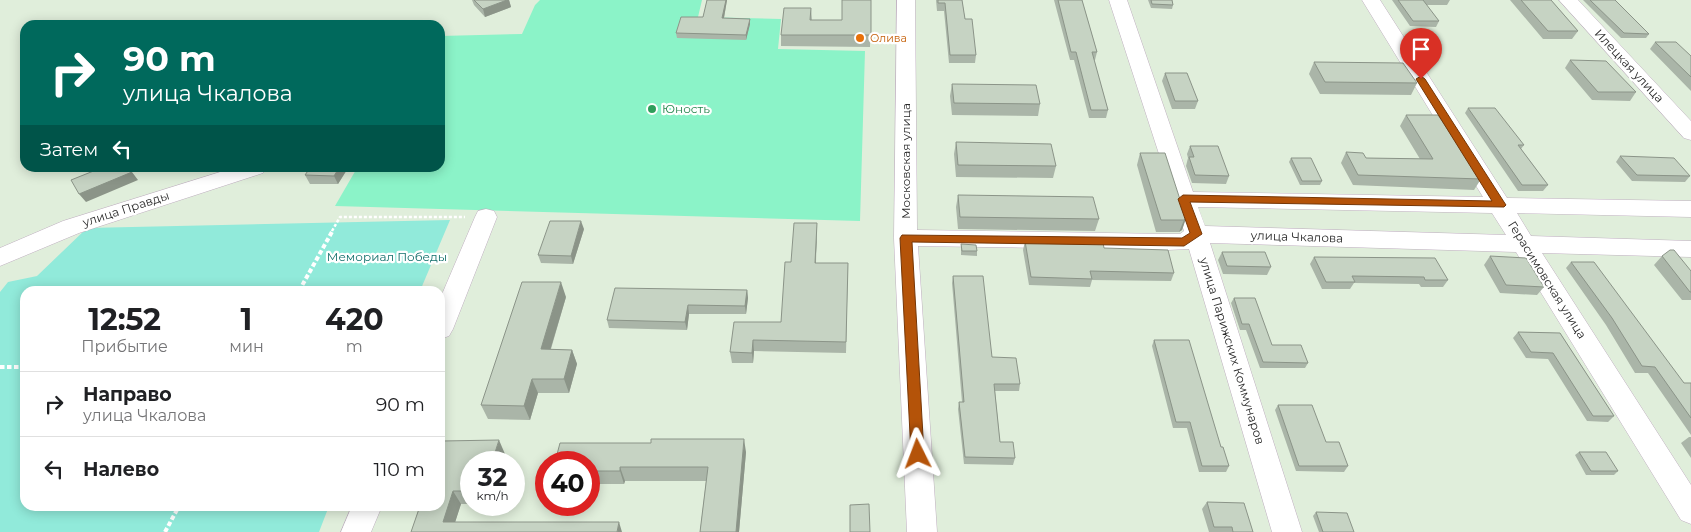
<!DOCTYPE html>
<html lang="ru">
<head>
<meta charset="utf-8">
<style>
  body { margin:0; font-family:Montserrat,sans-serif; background:#f6f6f6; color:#202124; height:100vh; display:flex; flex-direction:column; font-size:19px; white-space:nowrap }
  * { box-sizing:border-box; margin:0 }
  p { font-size:16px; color:#757577 }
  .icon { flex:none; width:28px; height:28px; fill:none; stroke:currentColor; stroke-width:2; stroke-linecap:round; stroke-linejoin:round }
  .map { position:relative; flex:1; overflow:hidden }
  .details { position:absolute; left:20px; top:286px; width:425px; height:225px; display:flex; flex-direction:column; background:#fff; border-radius:15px; box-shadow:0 2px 12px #0003 }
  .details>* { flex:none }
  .hud { position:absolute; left:20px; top:20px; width:425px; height:152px; border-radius:15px; box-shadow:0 2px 12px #0003; background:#00695c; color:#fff; overflow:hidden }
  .speed { position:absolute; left:460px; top:451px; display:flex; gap:10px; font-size:25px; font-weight:700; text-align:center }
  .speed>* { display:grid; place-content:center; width:65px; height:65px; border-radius:50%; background:#fff; box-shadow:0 2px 12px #0003; line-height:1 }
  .speed small { font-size:12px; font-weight:400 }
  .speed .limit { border:8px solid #d22; background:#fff; color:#111 }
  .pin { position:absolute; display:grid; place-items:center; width:42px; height:42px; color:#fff; margin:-51px -21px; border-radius:50% 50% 50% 0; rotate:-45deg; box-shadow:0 0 5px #0007 }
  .pin .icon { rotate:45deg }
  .me { position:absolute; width:55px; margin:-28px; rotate:357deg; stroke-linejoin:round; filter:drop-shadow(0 0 4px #0008) }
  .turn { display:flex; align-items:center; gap:18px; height:105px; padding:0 20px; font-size:22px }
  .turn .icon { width:65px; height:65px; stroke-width:2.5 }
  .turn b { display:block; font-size:35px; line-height:42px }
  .then { display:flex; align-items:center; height:48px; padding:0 20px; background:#0003; gap:10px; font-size:19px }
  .eta { display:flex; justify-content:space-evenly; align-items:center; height:85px; text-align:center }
  .eta b { font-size:30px; font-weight:700; line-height:35px }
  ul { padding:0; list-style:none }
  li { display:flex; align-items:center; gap:15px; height:65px; padding:0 20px; border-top:1px solid #e0e0e0 }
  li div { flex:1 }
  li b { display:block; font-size:19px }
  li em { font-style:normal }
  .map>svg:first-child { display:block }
  .green { fill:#91eada }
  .pitch { fill:#8bf3c8 }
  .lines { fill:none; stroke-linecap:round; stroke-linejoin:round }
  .minor-casing { stroke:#bfafc0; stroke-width:1 }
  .path-far1 { stroke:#fff; stroke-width:2.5; stroke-dasharray:3 2; stroke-linecap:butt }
  .path { stroke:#fff; stroke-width:4; stroke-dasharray:4.5 2.5; stroke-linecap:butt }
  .minor { fill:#fff; fill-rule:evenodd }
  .wall { fill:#aab5a8 }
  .shaded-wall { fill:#8b9488 }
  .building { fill:#c6d3c3; stroke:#8b9488 }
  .route { fill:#b45309; stroke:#753606 }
  .food-dot { fill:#e8710a; stroke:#fff; stroke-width:2 }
  .leisure-dot { fill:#2e9e5b; stroke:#fff; stroke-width:2 }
  .labels { text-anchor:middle; stroke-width:4.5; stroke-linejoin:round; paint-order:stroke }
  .far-food-label { font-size:11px; fill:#c56008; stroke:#fff; text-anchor:start }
  .street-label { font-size:12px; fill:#2a2a2a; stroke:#fff }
  .leisure-label { font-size:12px; fill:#27864d; stroke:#fff; text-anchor:start }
  .park-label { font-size:12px; fill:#126f6b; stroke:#fff }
</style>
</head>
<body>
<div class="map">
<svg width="1691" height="532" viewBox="0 0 1691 532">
  <rect width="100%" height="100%" fill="#e0eedb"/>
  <path class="green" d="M450 220 420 291H25V506H329L319 532H0V292L8 282 37 276 87 228Z"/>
  <path class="pitch" d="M540 0H702L698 17 781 19 778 49 865 51 860 221 335 206 357 168H440V36L522 34 535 5Z"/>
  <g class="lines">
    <g class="minor-casing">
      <path id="minor" d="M897 0H915L917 230 1167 234H1180L1184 231 1109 0H1127L1193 192 1483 197 1362 0H1380L1507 198 1691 201V217L1517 213 1531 236 1691 241V257L1542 253 1691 485V524L1681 520 1516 252 1210 243 1302 532H1272L1189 249 1167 250 918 246 937 532H907L894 238ZM1198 207 1492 213 1506 235 1205 226Z
        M1559 0H1578L1691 121V140L1684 138Z
        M233 168H266L263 173 79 233 0 266V248L63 221Z
        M486 209 494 211 497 217 453 329 449 336 440 339V299L475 217 478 211Z
        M352 506H382L371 532H341Z"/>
    </g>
    <path class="path-far1" d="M332 231 340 217H465"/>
    <path class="path" d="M299 291 333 230
      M0 367H25
      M165 532 179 506"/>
    <use href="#minor" class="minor"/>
  </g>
  <path class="wall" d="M472 0H509L511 7 485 17 474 5Z
    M707 0H727L724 18 750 19V24L746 40 677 38 676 33 703 17Z
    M871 0 870 47 781 46V35L811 8 812 20H842Z
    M936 0H962L965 19 976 55 975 63H949L944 11H937Z
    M1054 0H1082L1097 52 1095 60H1094L1108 110 1106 118H1089L1074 60H1070Z
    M1148 0H1172L1173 5 1172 9 1151 8Z
    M1392 0H1450L1447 5H1426L1439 21 1436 27 1410 26Z
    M1510 0H1551L1578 31 1572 39H1543Z
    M1583 0H1615L1649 34 1646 38H1621Z
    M1655 42 1691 56V91L1650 49Z
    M1570 60 1636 92 1630 101 1592 100 1565 68Z
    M1314 62 1417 83 1411 95 1320 94 1309 74Z
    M1165 73 1198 101 1195 109H1172L1162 81Z
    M952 84 1040 104 1038 116 952 115 950 96Z
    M1468 108 1524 145 1521 149 1548 185 1543 191H1518L1465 113Z
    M1406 115 1481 179 1474 190 1353 185 1341 163 1346 152 1366 158 1420 159 1400 126Z
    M956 142 1056 166 1053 178 956 177 954 154Z
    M1190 146 1229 176 1226 184 1192 183 1186 166 1188 158 1187 154Z
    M1140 153 1186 218 1182 230 1179 232H1156L1137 165Z
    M1620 156 1690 176 1685 182 1632 181 1616 162Z
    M1291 158 1322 181 1320 185H1300L1289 162Z
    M348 168 338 184H310L305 175Z
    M958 195 1099 219 1095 231 958 229 956 207Z
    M817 223 816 263H848L846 353 754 351 753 363H732L730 352 781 322 791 262Z
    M584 229 573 264 541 263 538 255Z
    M1025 241 1104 248 1174 273 1171 281 1092 280 1090 287 1029 285 1023 250Z
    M961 244 977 251V256L961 255Z
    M1222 252 1271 267 1267 275 1223 274 1218 260Z
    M1490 256 1544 287 1537 295 1500 293 1484 265Z
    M1662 256 1691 271V300H1682L1654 265Z
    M1314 257 1448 280 1443 287H1421L1419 284 1354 283 1350 289H1322L1310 264Z
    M1571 262 1684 383H1691V435L1648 373H1635L1606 325 1566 268Z
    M953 276 992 357 1020 384 1019 391H995L1000 442 1015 458 1013 465 964 464 958 409 959 402H962L952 283Z
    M747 290 748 298 746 314H689L687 330 609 328 607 320Z
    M566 297 551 349 572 350 577 364 569 393H538L530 420 488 419 481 405Z
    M1234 298 1272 345 1308 363 1305 368H1260L1246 330H1240L1231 303Z
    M1518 332 1560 333 1614 416 1608 422 1587 421 1548 359 1526 358 1513 338Z
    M1154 340 1221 447 1229 466 1226 472H1199L1187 428H1173L1152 346Z
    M1278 405 1326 442 1348 466 1344 472 1296 471 1275 410Z
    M1689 437H1691V458L1681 443Z
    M440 447 505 454 471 462V504H461L455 522 411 532Z
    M746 452 739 532H700L706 481H625L624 484H589V462Z
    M1579 452 1618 471 1614 475H1586L1575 455Z
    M1207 502 1253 532H1209L1202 509Z
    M1316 512 1354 532H1319L1313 516Z"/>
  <path class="shaded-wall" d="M507 0H509L511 7 485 17 483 9Z
    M726 0H727L723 23 722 18Z
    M750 19V24L746 40V35Z
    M129 168 138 180 86 202 79 194Z
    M339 168H348L338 184 334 176Z
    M1186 218 1182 230 1179 232 1184 220Z
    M581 221 584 229 573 264 571 256Z
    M817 223V234L815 274V263Z
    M561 282 566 297 546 364 541 349Z
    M747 290 748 298 746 314 745 306Z
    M688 305 689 314 687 330 685 322Z
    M753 340 754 351 753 363 752 353Z
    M572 350 577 364 569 393 564 379Z
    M532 379 538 393 530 420 524 406Z
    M744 439 746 452 739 532H736Z
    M499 440 505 454 503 462H492Z
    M620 467 625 481 624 484 620 471Z
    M453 491 461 504 452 532 443 522Z
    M619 522 622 532H617Z"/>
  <path class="building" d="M474 0H507L483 9Z
    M707 0H726L722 18 750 19 746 35 676 33 681 17H703Z
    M842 0H871V35H781L784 8H811L810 20H842Z
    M938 0H962L965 19H972L976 55H950L945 3H938Z
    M1058 0H1082L1097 52H1092L1108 110H1091L1076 52H1071Z
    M1151 0H1172L1173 5 1152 4Z
    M1398 0H1423L1439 21H1413Z
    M1521 0H1551L1578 31H1548Z
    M1590 0H1615L1649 34 1624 33Z
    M1655 42H1676L1691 56V77Z
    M1570 60 1606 61 1636 92H1598Z
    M1314 62 1403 63 1417 83 1325 82Z
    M1165 73H1187L1198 101H1175Z
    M952 84 1036 85 1040 104 954 103Z
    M1468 108H1495L1524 145H1518L1548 185H1522Z
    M1406 115H1438L1481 179 1358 175 1346 152 1363 153 1366 158 1433 159Z
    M956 142 1051 144 1056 166 958 165Z
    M1190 146H1218L1229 176 1195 175 1189 157H1194Z
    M1140 153H1165L1186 218 1184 220H1161Z
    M1620 156 1674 158 1690 176 1637 175Z
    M1291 158H1311L1322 181H1302Z
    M101 168H129L132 172 79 194 71 180Z
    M310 168H339L334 176 305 175Z
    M958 195 1093 197 1099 219 960 217Z
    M550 221H581L571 256 538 255Z
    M794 223H817L815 263H848L846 342 753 340 752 353 730 352 734 322H781L785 262H791Z
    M1025 241 1103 243 1104 248 1168 250 1174 273 1090 271 1092 279 1031 277Z
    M961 244 976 245 977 251H962Z
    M1670 250H1674L1691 271V292H1690L1662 256Z
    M1222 252H1265L1271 267 1227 266Z
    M1490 256 1526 258 1544 287 1506 285Z
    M1314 257 1435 258 1448 280H1425L1424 277 1352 276 1355 282H1326Z
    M1571 262H1594L1684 383H1691V418L1655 367 1642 366 1612 318Z
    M953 276H983L992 357 1016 358 1020 384H994L1000 442H1013L1015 458 965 457 959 402H964Z
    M522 282H561L541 349 572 350 564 379H532L524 406 481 405Z
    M615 288 747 290 745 306 688 305 685 322 607 320Z
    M1234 298H1255L1272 345H1301L1308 363 1263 362 1249 324H1242Z
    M1518 332 1560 333 1614 416H1593L1553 353 1531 352Z
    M1154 340H1189L1221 447H1223L1229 466H1202L1190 422H1176Z
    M1278 405H1312L1326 442H1339L1348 466H1299Z
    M651 439H744L736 532H700L708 467H620V471H589V462H555L560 443H651Z
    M499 440 492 462H471V491H453L443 522H619L617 532H411L420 506H440V447L442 441Z
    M1579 452H1606L1618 471H1591Z
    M1207 502 1244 503 1253 532H1233L1232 527H1214Z
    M869 504 870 532H850V505Z
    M1316 512 1347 513 1354 532H1323Z"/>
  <path class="route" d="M1421 76 1425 79 1504 202 1506 205 1504 207 1190 202 1202 234 1184 246 912 242 924 454 923 458 918 459 913 458 911 454 900 238 902 235 1182 238 1190 233 1178 199 1183 195 1492 201 1416 79Z"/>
  <circle class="food-dot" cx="860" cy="38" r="5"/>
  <circle class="leisure-dot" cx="652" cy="109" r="5"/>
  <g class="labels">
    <g class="far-food-label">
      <text x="870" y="42">Олива</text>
    </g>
    <g class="street-label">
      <text transform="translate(1629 66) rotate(47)" y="4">Илецкая улица</text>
      <text transform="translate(906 161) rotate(-90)" y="4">Московская улица</text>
      <text transform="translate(126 209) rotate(-18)" y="4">улица Правды</text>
      <text transform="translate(1297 237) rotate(2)" y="4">улица Чкалова</text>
      <text transform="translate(1547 280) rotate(58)" y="4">Герасимовская улица</text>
      <text transform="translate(1232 351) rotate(73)" y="4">улица Парижских Коммунаров</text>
    </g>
    <g class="leisure-label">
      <text x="662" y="113">Юность</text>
    </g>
    <g class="park-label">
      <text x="387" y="261">Мемориал Победы</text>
    </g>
  </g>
</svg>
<div class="speed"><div>32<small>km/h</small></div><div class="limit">40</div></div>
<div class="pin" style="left:1421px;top:79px;background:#d93025"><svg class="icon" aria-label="arrive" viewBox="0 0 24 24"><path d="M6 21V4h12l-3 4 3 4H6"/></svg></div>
<svg class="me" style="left:918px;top:454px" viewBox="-20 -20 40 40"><path d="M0-17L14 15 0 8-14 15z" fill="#b45309" stroke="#fff" stroke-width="4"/></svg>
<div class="hud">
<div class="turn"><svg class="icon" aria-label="right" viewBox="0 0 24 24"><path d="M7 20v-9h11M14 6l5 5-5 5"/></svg><div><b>90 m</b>улица Чкалова</div></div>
<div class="then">Затем<svg class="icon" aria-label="left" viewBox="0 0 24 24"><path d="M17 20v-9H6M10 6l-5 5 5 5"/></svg></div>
</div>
<section class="details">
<div class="eta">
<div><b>12:52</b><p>Прибытие</p></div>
<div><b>1</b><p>мин</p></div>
<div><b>420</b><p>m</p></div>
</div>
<ul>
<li><svg class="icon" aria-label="right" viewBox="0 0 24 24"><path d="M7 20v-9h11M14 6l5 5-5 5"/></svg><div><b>Направо</b><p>улица Чкалова</p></div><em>90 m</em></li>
<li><svg class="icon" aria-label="left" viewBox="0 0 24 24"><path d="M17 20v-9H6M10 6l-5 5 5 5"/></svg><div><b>Налево</b></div><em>110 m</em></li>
</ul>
</section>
</div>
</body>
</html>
